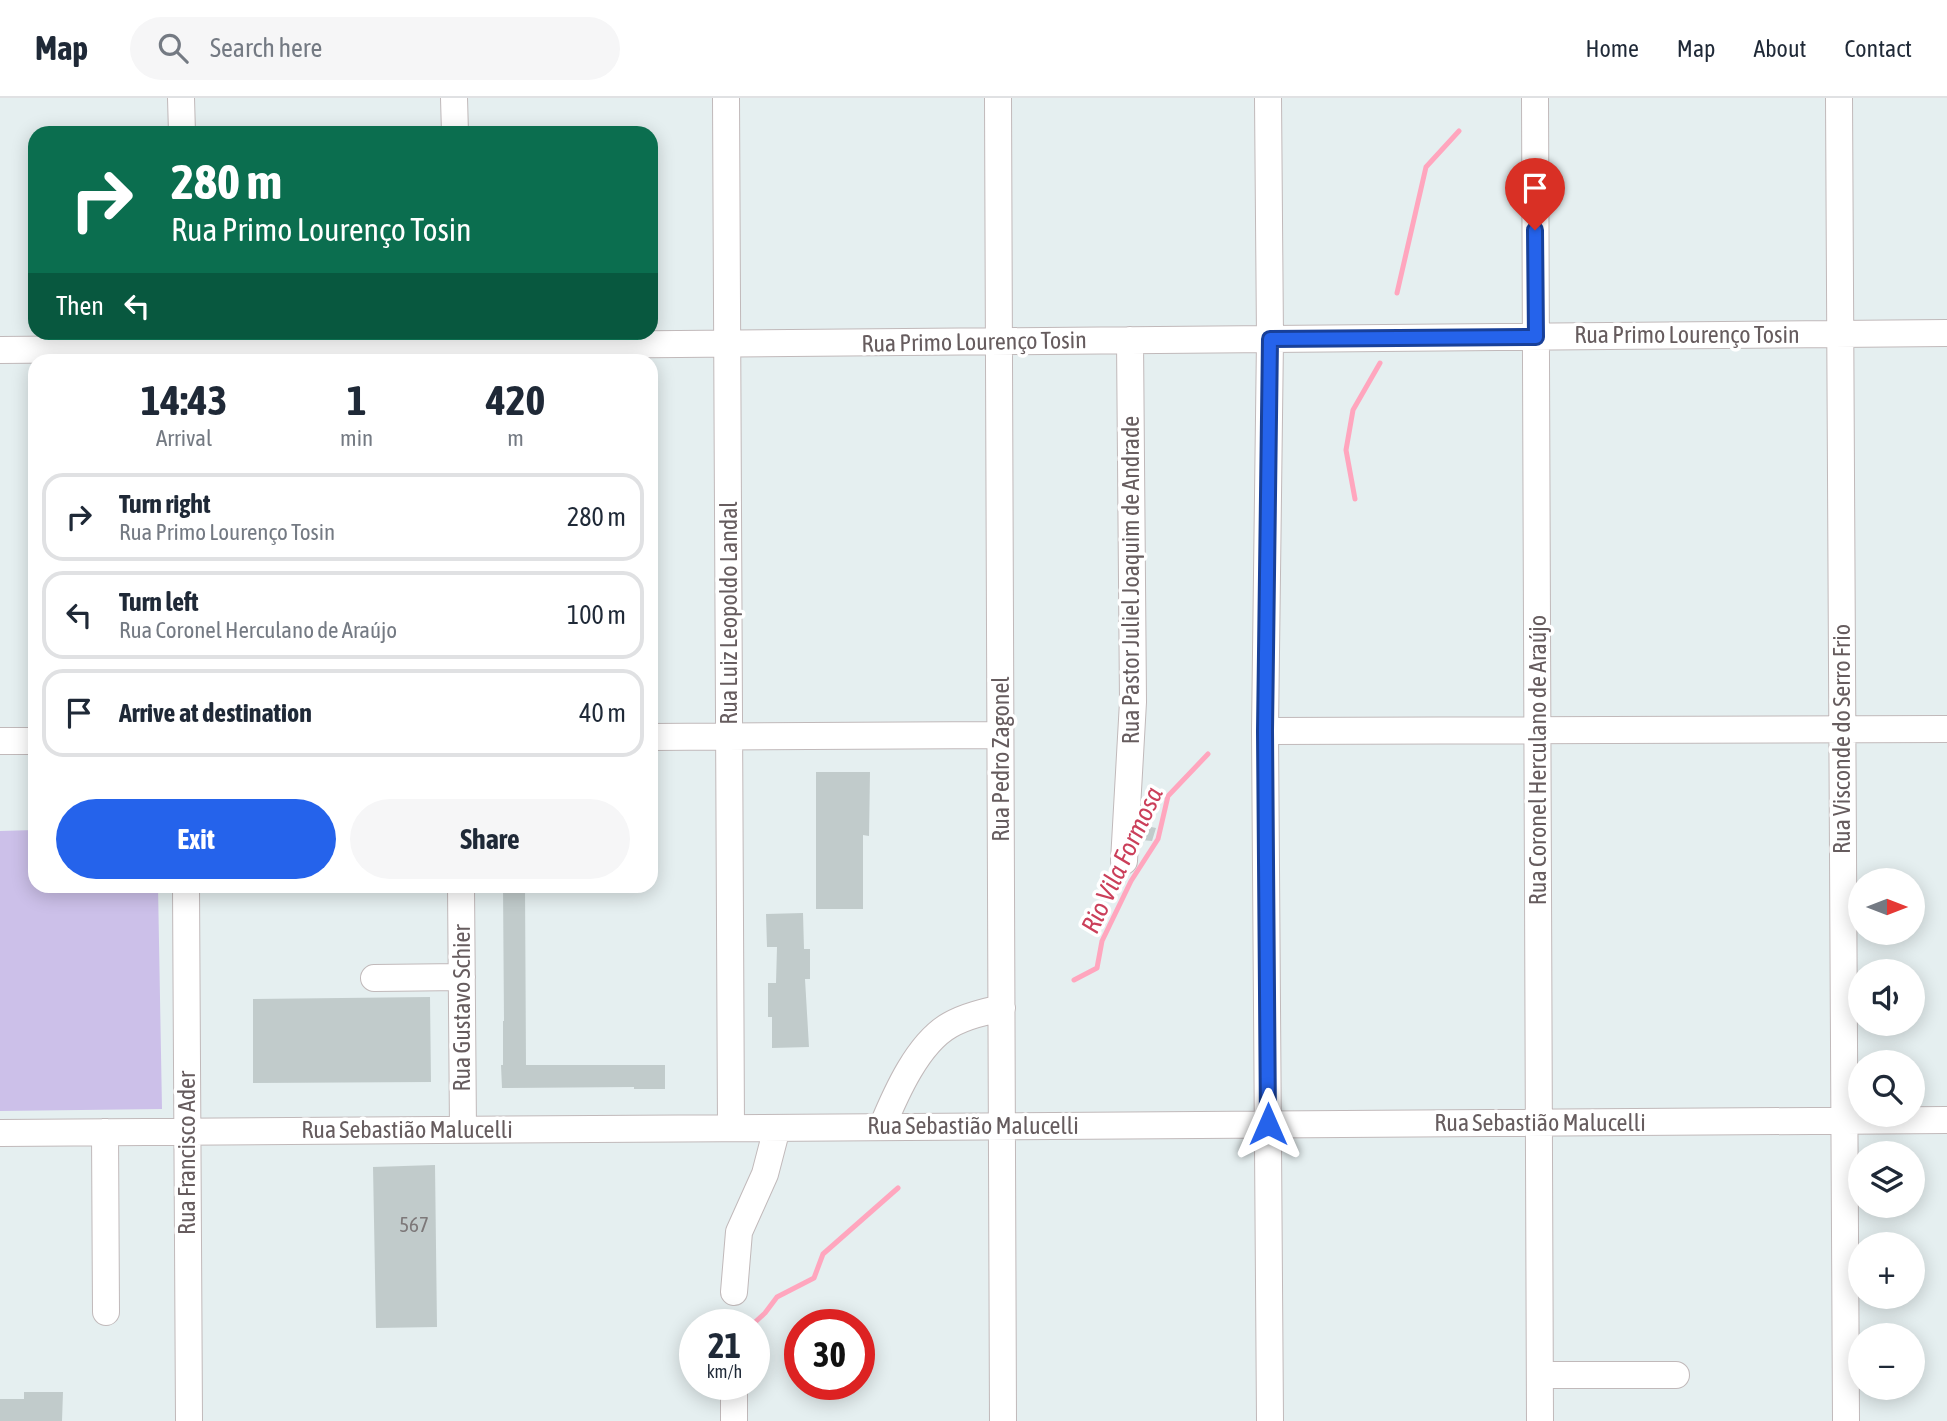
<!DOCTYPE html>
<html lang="en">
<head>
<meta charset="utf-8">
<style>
  body { margin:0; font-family:"Asap Condensed",sans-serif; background:#f6f6f7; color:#1f2937; height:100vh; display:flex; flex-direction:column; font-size:26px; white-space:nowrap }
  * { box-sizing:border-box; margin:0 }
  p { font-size:23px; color:#747a83 }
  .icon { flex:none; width:38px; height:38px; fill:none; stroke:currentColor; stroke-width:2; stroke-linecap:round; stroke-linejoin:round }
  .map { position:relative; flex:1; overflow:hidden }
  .side { position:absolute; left:28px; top:256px; width:630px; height:539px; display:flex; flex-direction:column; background:#fff; border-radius:21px; box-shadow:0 4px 18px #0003 }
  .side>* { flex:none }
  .guide { position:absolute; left:28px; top:28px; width:630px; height:214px; border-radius:21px; box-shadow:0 4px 18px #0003; background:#0b6e4f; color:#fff; overflow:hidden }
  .needle { width:46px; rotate:90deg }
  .buttons { position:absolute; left:1848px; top:770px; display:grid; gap:14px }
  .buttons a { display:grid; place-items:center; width:77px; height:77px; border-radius:50%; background:#fff; box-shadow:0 4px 18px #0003; font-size:35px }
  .speed { position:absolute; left:679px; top:1211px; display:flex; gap:14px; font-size:35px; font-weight:700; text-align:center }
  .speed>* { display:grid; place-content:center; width:91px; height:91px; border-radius:50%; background:#fff; box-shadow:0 4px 18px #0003; line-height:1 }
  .speed small { font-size:18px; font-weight:400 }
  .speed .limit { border:10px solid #d22; background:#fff; color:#111 }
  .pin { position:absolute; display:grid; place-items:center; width:60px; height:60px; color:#fff; margin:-72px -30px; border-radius:50% 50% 50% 0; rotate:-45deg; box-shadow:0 0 7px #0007 }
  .pin .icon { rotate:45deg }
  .me { position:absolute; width:77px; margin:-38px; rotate:0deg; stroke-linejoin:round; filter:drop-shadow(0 0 5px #0008) }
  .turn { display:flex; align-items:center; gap:24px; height:147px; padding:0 28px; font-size:32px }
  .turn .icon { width:91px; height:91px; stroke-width:2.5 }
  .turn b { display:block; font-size:49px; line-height:60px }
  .then { display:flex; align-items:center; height:66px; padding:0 28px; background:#0003; gap:14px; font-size:26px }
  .eta { display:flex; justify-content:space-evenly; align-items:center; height:119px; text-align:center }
  .eta b { font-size:42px; font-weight:700; line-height:49px }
  .primary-button { display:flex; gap:14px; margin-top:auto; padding:14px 28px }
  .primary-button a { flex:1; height:80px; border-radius:42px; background:#2563eb; color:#fff; font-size:28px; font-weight:700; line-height:80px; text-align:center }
  .primary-button a+a { background:#f6f6f7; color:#1f2937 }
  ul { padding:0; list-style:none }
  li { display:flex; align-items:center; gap:21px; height:88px; margin:0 14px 10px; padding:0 14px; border:4px solid #e0e1e3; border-radius:21px }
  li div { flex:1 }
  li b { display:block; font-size:26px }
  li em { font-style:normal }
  header { display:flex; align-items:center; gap:42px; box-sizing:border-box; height:98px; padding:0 35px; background:#fff; border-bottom:2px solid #e0e1e3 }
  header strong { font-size:33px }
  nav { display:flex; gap:38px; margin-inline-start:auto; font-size:24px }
  .search { width:490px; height:63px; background:#f6f6f7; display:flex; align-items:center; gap:18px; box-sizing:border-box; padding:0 24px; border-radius:38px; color:#747a83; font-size:26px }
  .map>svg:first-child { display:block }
  .green { fill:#ccc0e9 }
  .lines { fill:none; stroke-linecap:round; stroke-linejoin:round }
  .stream { stroke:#ffa6be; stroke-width:5 }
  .building { fill:#c1cbcb }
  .minor-casing { stroke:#c1b9ba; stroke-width:28 }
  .path { stroke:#c2a2dc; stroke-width:3.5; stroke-dasharray:7 3.5; stroke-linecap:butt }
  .minor { stroke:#fff; stroke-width:26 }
  .route-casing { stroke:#184099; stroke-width:18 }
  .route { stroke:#2563eb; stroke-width:12 }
  .labels { text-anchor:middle; stroke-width:7; stroke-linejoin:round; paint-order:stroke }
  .number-label { font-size:21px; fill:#7d7879 }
  .street-label { font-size:24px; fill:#665c5e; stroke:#fff }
  .water-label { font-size:26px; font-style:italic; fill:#cb3f5a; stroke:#fff }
</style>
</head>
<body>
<header>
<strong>Map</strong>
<div class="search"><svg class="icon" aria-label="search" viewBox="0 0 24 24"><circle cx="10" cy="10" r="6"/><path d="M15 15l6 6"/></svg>Search here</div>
<nav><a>Home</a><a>Map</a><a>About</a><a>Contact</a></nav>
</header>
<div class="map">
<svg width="1947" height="1323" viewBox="0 0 1947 1323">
  <rect width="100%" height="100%" fill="#e5eff0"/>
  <path class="green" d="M35 732V788H158L162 1011 0 1013V733Z"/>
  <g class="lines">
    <path class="stream" d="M1397 195 1426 69 1459 33
      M1355 401 1346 352 1353 312 1380 265
      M1074 882 1097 870 1102 843 1131 783 1158 741 1168 698 1208 656
      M752 1227 765 1215 777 1199 814 1180 823 1156 898 1090"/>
  </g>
  <path class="building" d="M816 674H870L869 738 863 737V811H816Z
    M1142 727 1156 730 1152 743 1141 742Z
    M503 788H525L526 967H665V991H634V989L502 990 501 967H503V923H504Z
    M803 815 804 851H810V881H805L809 949 772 950V919H768V885H776L777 849H767L766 816Z
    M430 899 431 984 253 985V901Z
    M435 1067 437 1229 376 1230 373 1069Z
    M24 1294H63L62 1323H0V1301H24Z"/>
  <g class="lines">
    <g class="minor-casing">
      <path id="minor" d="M181 0 182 35
        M454 0 455 35
        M726 0 731 1030
        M998 0 1003 1323
        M1268 0 1270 241 1265 633 1270 1323
        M1535 0 1540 1323
        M1839 0 1846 1323
        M0 252 1947 235
        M1265 633 1947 631
        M651 639 1000 637
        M0 643H35
        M1124 763 1133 604 1130 242
        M186 788 189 1323
        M461 788 463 1032
        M374 880 462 879
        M882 1029C896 995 918 945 950 927 966 918 984 914 1002 910
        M105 1034 106 1214
        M0 1035 1947 1022
        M734 1194 739 1134 765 1076 777 1030
        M1540 1277H1676
        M734 1286V1323"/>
    </g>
    <path class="path" d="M733 1227V1214"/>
    <use href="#minor" class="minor"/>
  </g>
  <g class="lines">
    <g class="route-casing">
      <path id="route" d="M1268 1026 1265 633 1270 241 1536 239 1535 132"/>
    </g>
    <use href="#route" class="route"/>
  </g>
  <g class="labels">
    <g class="number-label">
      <text x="414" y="1134">567</text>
    </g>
    <g class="street-label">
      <text x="1687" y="245">Rua Primo Lourenço Tosin</text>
      <text transform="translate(974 244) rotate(-1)" y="8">Rua Primo Lourenço Tosin</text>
      <text transform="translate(1131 482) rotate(-90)" y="8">Rua Pastor Juliel Joaquim de Andrade</text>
      <text transform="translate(729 515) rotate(-90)" y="8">Rua Luiz Leopoldo Landal</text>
      <text transform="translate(1842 641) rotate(-90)" y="8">Rua Visconde do Serro Frio</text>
      <text transform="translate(1001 661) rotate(-90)" y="8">Rua Pedro Zagonel</text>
      <text transform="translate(1538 662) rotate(-90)" y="8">Rua Coronel Herculano de Araújo</text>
      <text transform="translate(462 910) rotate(-90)" y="8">Rua Gustavo Schier</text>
      <text x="1540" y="1033">Rua Sebastião Malucelli</text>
      <text x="973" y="1036">Rua Sebastião Malucelli</text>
      <text x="407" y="1040">Rua Sebastião Malucelli</text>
      <text transform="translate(187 1055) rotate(-90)" y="8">Rua Francisco Ader</text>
    </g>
    <g class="water-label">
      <text transform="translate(1122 762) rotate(-65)" y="9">Rio Vila Formosa</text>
    </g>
  </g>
</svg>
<div class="buttons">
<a><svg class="needle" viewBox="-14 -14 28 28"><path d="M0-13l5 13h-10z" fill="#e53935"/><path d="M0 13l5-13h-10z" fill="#747a83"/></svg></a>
<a><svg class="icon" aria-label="sound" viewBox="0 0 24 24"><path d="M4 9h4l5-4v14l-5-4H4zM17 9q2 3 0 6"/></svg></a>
<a><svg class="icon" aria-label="search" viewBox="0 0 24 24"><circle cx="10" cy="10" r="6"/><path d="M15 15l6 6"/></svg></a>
<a><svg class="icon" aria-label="layers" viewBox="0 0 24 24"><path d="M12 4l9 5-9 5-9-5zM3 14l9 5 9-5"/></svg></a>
<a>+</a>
<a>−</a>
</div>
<div class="speed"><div>21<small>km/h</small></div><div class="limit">30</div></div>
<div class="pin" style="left:1535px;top:132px;background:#d93025"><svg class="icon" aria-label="arrive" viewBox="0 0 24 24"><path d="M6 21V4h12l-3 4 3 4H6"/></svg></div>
<svg class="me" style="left:1268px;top:1026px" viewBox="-20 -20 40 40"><path d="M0-17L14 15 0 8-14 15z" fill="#2563eb" stroke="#fff" stroke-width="4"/></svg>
<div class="guide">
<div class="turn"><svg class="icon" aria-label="right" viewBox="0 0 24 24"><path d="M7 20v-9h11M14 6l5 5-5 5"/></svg><div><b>280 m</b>Rua Primo Lourenço Tosin</div></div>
<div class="then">Then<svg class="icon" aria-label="left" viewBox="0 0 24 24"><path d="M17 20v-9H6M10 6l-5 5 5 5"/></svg></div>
</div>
<section class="side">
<div class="eta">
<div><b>14:43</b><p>Arrival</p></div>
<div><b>1</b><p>min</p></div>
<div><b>420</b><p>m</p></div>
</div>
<ul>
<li><svg class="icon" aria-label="right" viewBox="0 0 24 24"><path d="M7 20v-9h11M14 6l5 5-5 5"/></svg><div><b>Turn right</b><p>Rua Primo Lourenço Tosin</p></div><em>280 m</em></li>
<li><svg class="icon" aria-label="left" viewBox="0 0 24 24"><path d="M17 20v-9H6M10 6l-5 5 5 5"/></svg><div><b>Turn left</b><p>Rua Coronel Herculano de Araújo</p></div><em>100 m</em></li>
<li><svg class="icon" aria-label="arrive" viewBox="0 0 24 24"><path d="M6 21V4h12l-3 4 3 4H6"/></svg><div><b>Arrive at destination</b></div><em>40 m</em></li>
</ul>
<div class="primary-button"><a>Exit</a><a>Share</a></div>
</section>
</div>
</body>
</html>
